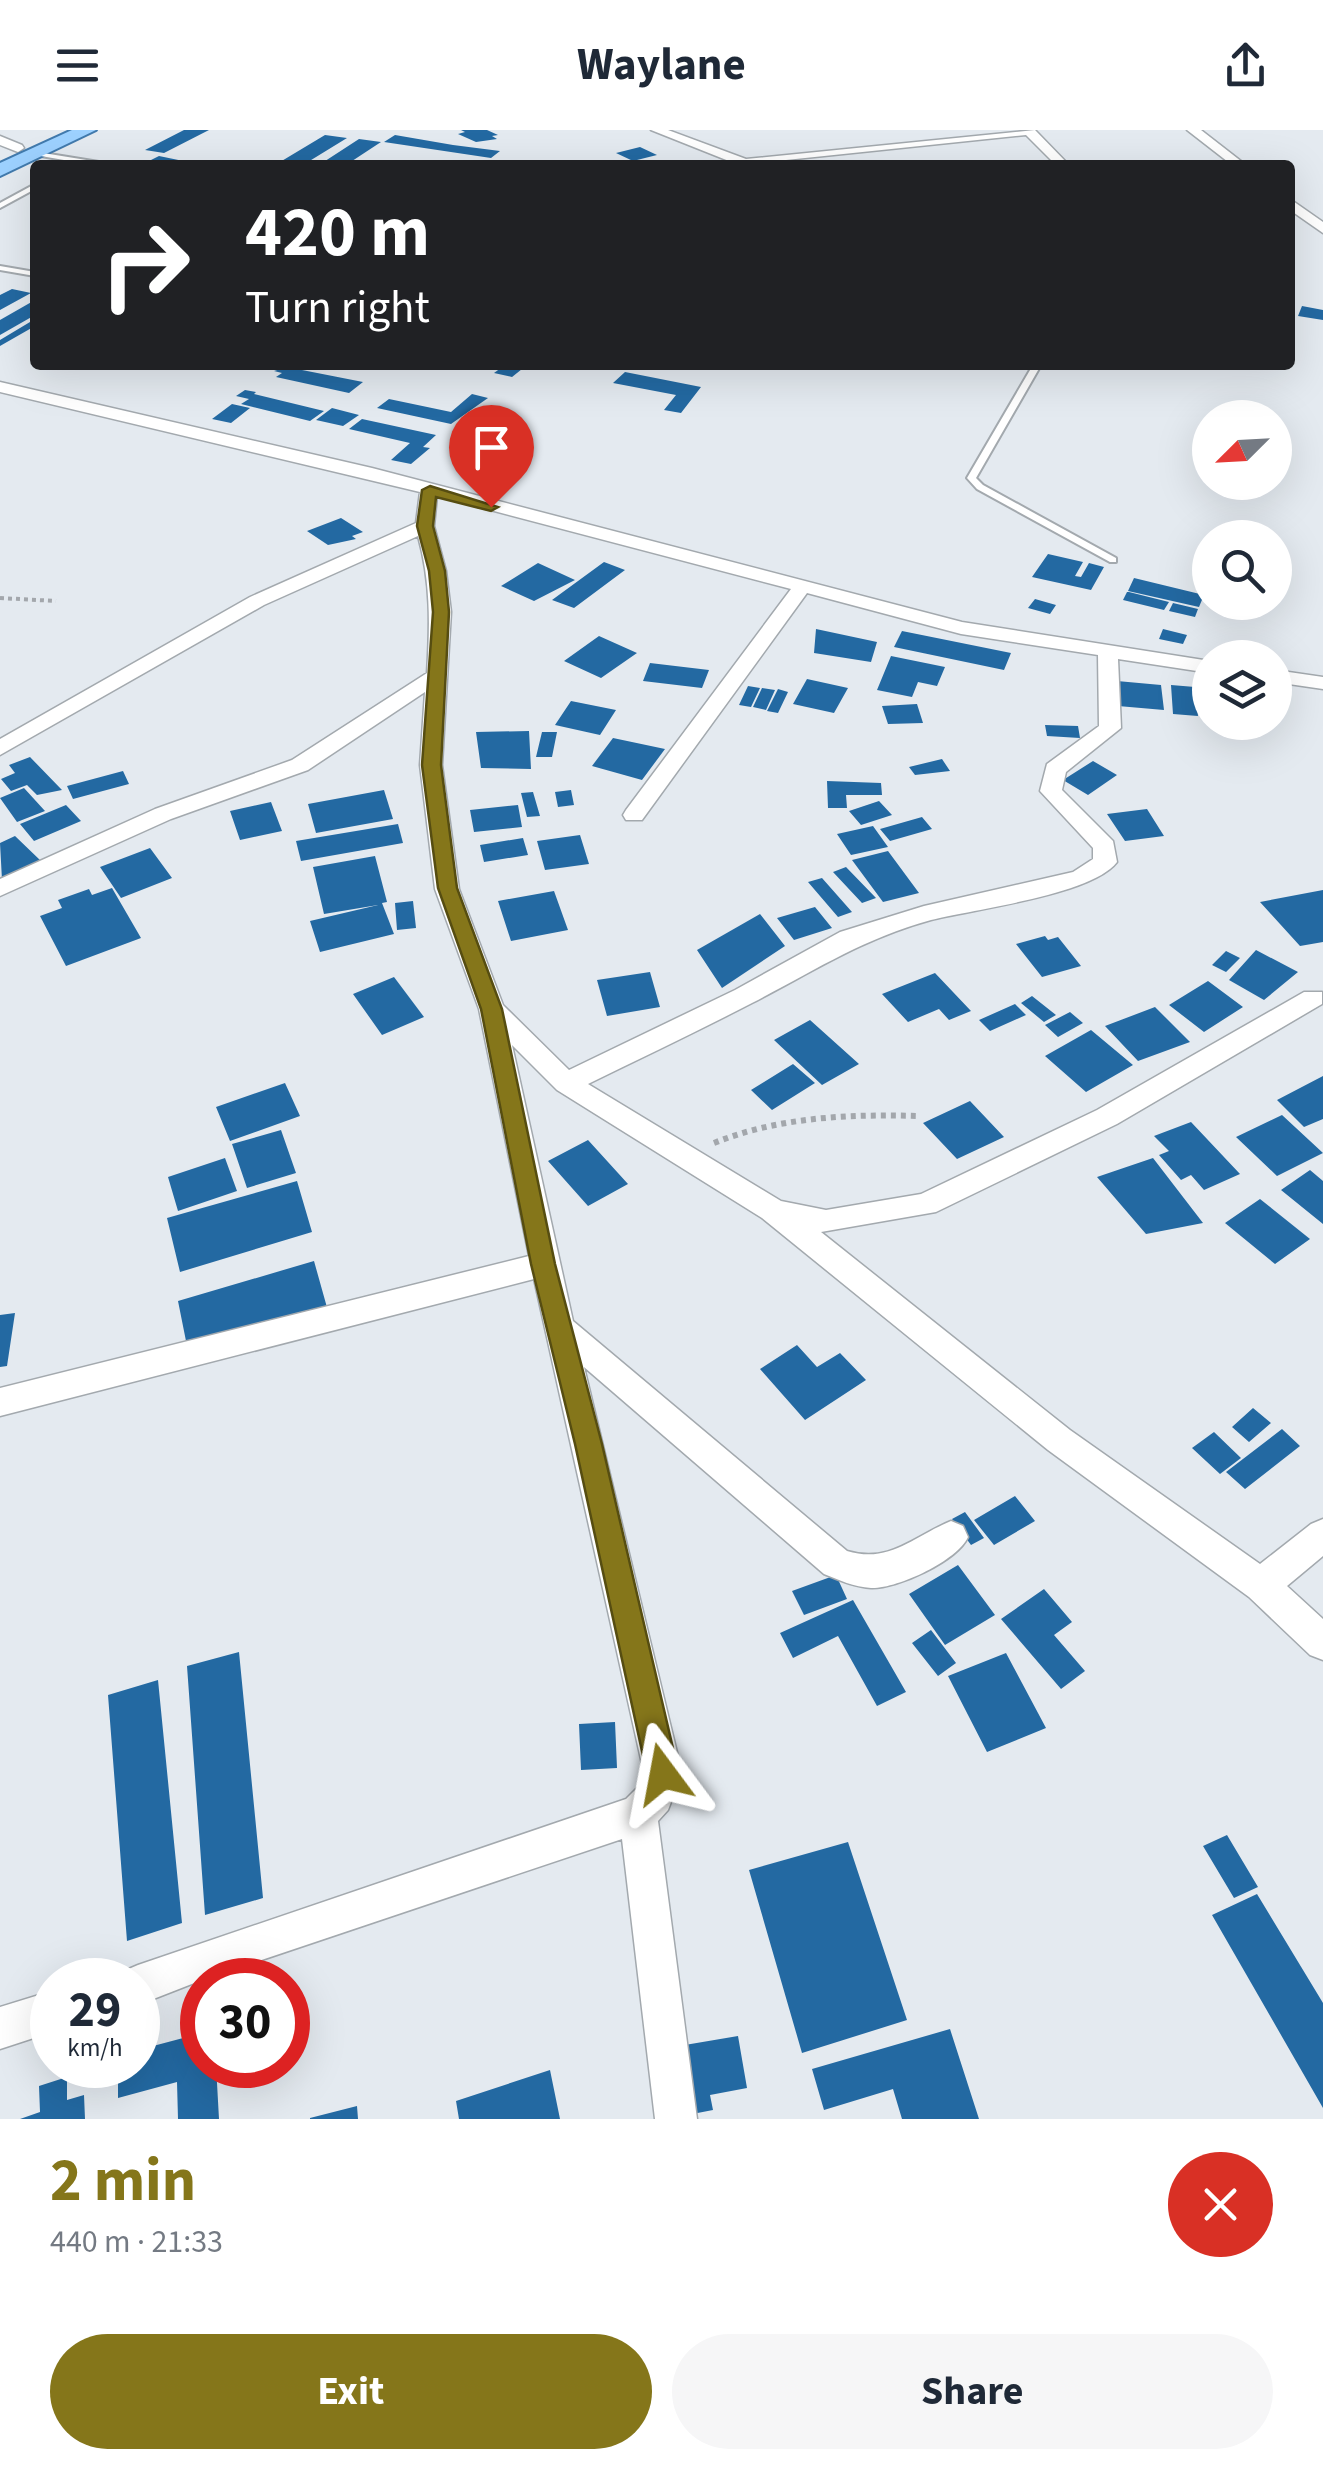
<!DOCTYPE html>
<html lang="en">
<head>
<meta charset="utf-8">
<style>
  body { margin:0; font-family:"Source Sans 3",sans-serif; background:#f6f6f7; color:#1f2937; height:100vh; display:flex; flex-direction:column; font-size:38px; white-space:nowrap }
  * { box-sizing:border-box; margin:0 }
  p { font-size:32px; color:#747a83 }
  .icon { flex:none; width:55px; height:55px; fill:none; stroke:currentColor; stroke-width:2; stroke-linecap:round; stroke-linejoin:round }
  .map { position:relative; height:1989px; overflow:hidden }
  .side { display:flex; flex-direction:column; background:#fff; flex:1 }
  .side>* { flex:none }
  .guide { position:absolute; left:30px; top:30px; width:1265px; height:210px; border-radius:10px; box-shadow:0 10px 40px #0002; background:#202124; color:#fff; overflow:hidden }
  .needle { width:65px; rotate:246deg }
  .buttons { position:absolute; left:1192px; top:270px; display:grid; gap:20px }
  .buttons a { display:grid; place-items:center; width:100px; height:100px; border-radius:50%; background:#fff; box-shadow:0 10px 40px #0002; font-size:50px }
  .speed { position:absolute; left:30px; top:1828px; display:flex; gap:20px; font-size:50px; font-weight:700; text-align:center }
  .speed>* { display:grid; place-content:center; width:130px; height:130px; border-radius:50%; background:#fff; box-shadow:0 10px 40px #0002; line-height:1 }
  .speed small { font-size:25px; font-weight:400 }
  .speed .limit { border:15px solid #d22; background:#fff; color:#111 }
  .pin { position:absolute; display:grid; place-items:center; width:85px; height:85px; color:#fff; margin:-102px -42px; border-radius:50% 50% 50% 0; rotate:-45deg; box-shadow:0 0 10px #0007 }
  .pin .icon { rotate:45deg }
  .me { position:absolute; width:110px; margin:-55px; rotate:347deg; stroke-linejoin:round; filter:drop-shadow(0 0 8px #0008) }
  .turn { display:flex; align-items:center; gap:35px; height:210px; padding:0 50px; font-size:45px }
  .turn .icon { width:130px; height:130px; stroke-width:2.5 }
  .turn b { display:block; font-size:70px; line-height:85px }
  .round { display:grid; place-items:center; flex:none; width:105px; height:105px; border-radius:52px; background:#f6f6f7 }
  .summary { display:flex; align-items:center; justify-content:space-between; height:170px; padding:0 50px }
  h1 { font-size:60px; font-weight:700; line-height:75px; color:#85761a }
  .button { display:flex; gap:20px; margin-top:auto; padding:20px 50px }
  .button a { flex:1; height:115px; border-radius:60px; background:#85761a; color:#fff; font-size:40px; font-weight:700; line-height:115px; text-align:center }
  .button a+a { background:#f6f6f7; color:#1f2937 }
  header { display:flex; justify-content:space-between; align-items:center; height:130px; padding:0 50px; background:#fff; font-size:45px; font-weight:700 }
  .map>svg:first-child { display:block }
  .building { fill:#2369a2 }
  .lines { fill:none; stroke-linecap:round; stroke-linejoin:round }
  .service-casing { stroke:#a3a9ae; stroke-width:4 }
  .minor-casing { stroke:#a3a9ae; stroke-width:3 }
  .primary-casing { stroke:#417aad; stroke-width:4 }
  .path-far1 { stroke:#a3a7ac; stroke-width:4; stroke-dasharray:4 4; stroke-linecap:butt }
  .path { stroke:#a3a7ac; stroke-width:6; stroke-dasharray:5 5; stroke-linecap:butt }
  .service { fill:#fff; fill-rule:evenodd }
  .minor { fill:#fff; fill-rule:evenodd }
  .primary { fill:#9dd1ff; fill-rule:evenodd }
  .route { fill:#85761a; stroke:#564d11; stroke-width:2.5 }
</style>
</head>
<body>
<header><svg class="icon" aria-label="menu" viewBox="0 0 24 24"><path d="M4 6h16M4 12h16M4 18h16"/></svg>Waylane<svg class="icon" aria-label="share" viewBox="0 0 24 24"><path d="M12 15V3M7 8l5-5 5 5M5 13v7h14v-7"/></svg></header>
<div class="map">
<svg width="1323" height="1989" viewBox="0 0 1323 1989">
  <rect width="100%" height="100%" fill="#e4eaf0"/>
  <path class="building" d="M184 0H209L164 23 145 20Z
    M461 0H487L498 5 492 6 497 9 476 12 458 4 465 2Z
    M325 5 347 8 303 35H275Z
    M395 5 453 15 500 21 491 28 384 12Z
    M359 9 381 12 346 35H319Z
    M640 17 657 25 633 31 616 23Z
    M159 26 193 33V35L143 34Z
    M12 159 31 163 0 180V165Z
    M35 170V185L0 205V190Z
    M1302 176 1323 180V190L1298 186Z
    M35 189V196L0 216V210Z
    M293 235H309L302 240 363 252 349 263 276 247 282 243 274 241Z
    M505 235H527L512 247 494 243Z
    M625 242 701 257 681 283 664 280 676 265 613 253Z
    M245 260 256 262 254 264 324 281 310 291 241 274 249 269 236 266Z
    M472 264 488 268 451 294 377 278 389 269 451 282Z
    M232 274 250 278 231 293 212 289Z
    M332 278 359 285 343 296 316 290Z
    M362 289 436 305 423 317 430 318 411 334 391 330 410 313 349 299Z
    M341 388 363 402 352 406 356 409 328 415 307 401Z
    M1048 424 1083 432 1075 446 1081 447 1089 433 1104 437 1091 460 1032 447Z
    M604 432 625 440 574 478 552 470Z
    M538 433 575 450 534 471 501 456Z
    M1134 448 1204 465 1199 477 1128 461Z
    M1127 462H1129L1169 472 1164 480 1123 470Z
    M1035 469 1056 475 1050 484 1028 478Z
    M1173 473 1198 479 1195 487 1169 481Z
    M816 499 877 512 871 532 814 523Z
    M1163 499 1187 505 1183 514 1159 509Z
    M902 501 1011 523 1004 540 894 517Z
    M599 506 637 523 601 548 564 531Z
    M891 526 945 537 937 556 918 552 912 567 877 560Z
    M650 533 709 540 702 558 643 551Z
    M807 549 848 558 834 583 793 574Z
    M1117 551 1161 555 1164 580 1118 576Z
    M1171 555 1195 557 1198 586 1173 584Z
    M748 556 760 558 751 577 739 575Z
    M762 558 775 560 766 580 753 577Z
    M778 559 788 562 778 583 767 581Z
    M571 571 616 580 600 605 555 595Z
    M917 574 923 593 888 594 882 576Z
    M1045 595 1078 596 1080 608 1047 606Z
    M529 601 531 639 481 638 476 602Z
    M542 602H557L552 627H536Z
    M613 608 665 619 642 650 592 636Z
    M30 627 62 660 37 665 27 655 11 661 1 649 15 643 9 635Z
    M942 629 950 641 915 645 909 637Z
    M1093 631 1117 645 1088 665 1063 650Z
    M123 641 129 654 73 669 67 656Z
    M827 651 881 653 882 665H846L847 678H828Z
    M24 658 45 681 17 692 0 668Z
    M384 660 393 689 316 703 308 674Z
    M571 660 574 675 558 677 555 662Z
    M533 662 540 686 527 687 521 663Z
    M879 671 892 685 861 695 849 681Z
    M271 672 282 701 240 710 230 681Z
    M66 675 81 691 34 711 20 694Z
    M518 675 522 697 474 702 470 680Z
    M1147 679 1164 706 1125 711 1107 684Z
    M922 687 932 699 890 711 880 699Z
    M398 694 403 713 301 731 296 711Z
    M873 696 888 717 851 725 837 704Z
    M580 705 589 734 545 740 537 711Z
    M15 706 41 731 2 750 0 713Z
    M523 708 528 725 484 732 480 715Z
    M150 718 172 748 121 768 100 737Z
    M888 721 919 763 883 772 852 730Z
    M375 726 387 772 382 773 394 804 320 822 310 791 378 775 324 784 313 737Z
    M846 737 876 768 862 773 833 742Z
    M822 748 852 782 838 787 808 752Z
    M112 758 141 808 66 836 40 786 62 778 58 770 89 759 92 765Z
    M1323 760V812L1300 816 1260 772Z
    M554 761 568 800 511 811 498 771Z
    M413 771 416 798 397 800 395 773Z
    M815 777 832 798 794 810 777 788Z
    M760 784 785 816 722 858 697 820Z
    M1045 806 1048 810 1058 807 1081 836 1042 847 1016 814Z
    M1256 820 1298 842 1264 870 1229 850Z
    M1226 821 1240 828 1226 842 1212 835Z
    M650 842 660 877 607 886 597 850Z
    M935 843 971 881 949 890 939 879 908 892 882 864Z
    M394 847 424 887 382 905 353 864Z
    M1208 851 1243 877 1204 902 1169 875Z
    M1032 866 1056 885 1044 892 1021 873Z
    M1015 874 1026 885 990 901 979 890Z
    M1155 877 1190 912 1138 931 1105 896Z
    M1070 882 1083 893 1058 907 1045 895Z
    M810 890 859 934 822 955 774 910Z
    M1091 900 1133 935 1086 962 1045 926Z
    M793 934 815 953 772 980 751 960Z
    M1323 946V989L1304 997 1277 970Z
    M285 953 300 986 230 1011 216 977Z
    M970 971 1004 1007 957 1029 923 993Z
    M1282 985 1323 1023 1277 1046 1236 1007Z
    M1191 992 1240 1044 1204 1060 1191 1045 1181 1050 1159 1025 1169 1021 1154 1006Z
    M281 1000 296 1043 247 1058 232 1014Z
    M588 1010 628 1054 588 1076 548 1031Z
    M225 1028 237 1061 178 1081 168 1047Z
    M1153 1028 1203 1093 1146 1104 1097 1047Z
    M1310 1040 1323 1051V1094L1281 1060Z
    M297 1051 312 1102 180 1142 167 1088Z
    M1260 1069 1310 1109 1275 1134 1225 1093Z
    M314 1131 328 1181 188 1221 178 1171Z
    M15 1183 7 1236 0 1237V1185Z
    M797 1215 817 1237 840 1223 866 1250 805 1290 760 1239Z
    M1253 1278 1271 1293 1249 1312 1232 1297Z
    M1282 1299 1300 1316 1245 1359 1226 1342Z
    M1214 1302 1241 1328 1220 1344 1192 1318Z
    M1015 1366 1035 1391 994 1415 974 1390Z
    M965 1382 984 1408 971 1415 952 1389Z
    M958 1435 995 1485 945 1515 909 1464Z
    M836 1445 847 1469 804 1485 792 1461Z
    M1044 1459 1072 1492 1054 1505 1085 1541 1061 1559 1001 1489Z
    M853 1470 906 1562 877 1576 838 1506 793 1528 780 1503Z
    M931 1500 956 1533 938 1546 912 1513Z
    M239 1522 263 1768 205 1785 187 1536Z
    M1006 1523 1046 1598 987 1622 948 1546Z
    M158 1550 182 1793 127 1811 108 1565Z
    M615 1592 617 1638 581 1640 579 1594Z
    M1227 1705 1258 1757 1234 1768 1203 1716Z
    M848 1712 907 1890 802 1923 749 1740Z
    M1257 1764 1323 1873V1978L1212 1785Z
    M950 1899 979 1989H902L893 1959 824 1980 812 1939Z
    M202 1903V1935H216L219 1989H178L177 1952 118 1968V1935H138V1920Z
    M738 1906 747 1958 710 1965 713 1980 682 1986 673 1917Z
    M550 1940 560 1989H459L456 1971Z
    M67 1947V1970L84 1965 85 1989H20L40 1982 39 1956Z
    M357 1976 358 1989H310V1988Z"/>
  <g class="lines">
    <g class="service-casing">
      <path id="service" d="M37 22 105 33 108 35H93L35 25Z
        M35 54V59L0 78V73Z
        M0 136 35 142V146L0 140Z
        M227 235H263L259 237H231Z
        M1033 235H1041L976 348 983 355 1116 428V432H1110L977 359 967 348Z"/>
    </g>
    <g class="minor-casing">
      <path id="minor" d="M651 0H668L746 29 1035 0 1069 35H1056L1026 5 739 35Z
        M1187 0H1201L1246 35H1232Z
        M0 6 22 15 24 18 18 22 0 15Z
        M1290 69 1323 92V103L1290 80Z
        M0 252 372 338 962 492 1210 531V543L1118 529 1121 598 1066 642 1062 660 1113 711 1117 732C1092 765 974 779 931 790 862 809 814 841 752 873 698 901 643 927 588 954L781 1071 826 1080 921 1064 1097 980 1304 862H1322V874L1117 994 936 1082 821 1102 1070 1300 1260 1434 1311 1394 1323 1389V1426L1287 1456 1323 1489V1530L1310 1525 1249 1467 1048 1320 762 1088 557 960 512 915 573 1191 847 1421C890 1434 914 1406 951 1391L963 1396 968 1407C957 1431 897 1459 871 1458 854 1457 839 1450 824 1444L584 1237 682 1643 668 1680 658 1691 697 1989H655L622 1709 202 1850 138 1875V1850H120L124 1841 138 1835 626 1669 640 1655 644 1643 534 1149 0 1286V1258L529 1126 479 879 435 759 420 635 425 562 308 640 171 689 0 766V749L155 679 292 630 427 543C430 495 431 453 418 406L264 475 0 625V609L250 467 416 393 420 362 0 262ZM437 366 791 459 626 680 623 685 626 690H642L807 463 961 504 1098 525 1099 596 1047 634 1040 661 1093 718V729L1073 742 924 776 840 802 735 860 569 940 503 875 459 759 442 635 451 482 446 441 434 396Z
        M1275 540 1323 547V559L1275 552Z
        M52 1861V1902L0 1919V1877Z"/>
    </g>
    <g class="primary-casing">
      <path id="primary" d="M72 0H96L0 46V33Z"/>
    </g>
    <path class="path-far1" d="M0 468 56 471"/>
    <path class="path" d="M714 1013C778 987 850 984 918 986"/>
    <use href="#service" class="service"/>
    <use href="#minor" class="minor"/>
    <use href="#primary" class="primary"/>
  </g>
  <path class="route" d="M430 356 498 377 491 381 436 367 433 396 445 441 449 482 441 635 457 758 502 879 555 1134 602 1314 679 1644 674 1654 663 1659 652 1654 647 1644 575 1314 531 1134 481 879 438 758 422 635 433 482 429 441 417 396 422 360Z"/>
</svg>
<div class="buttons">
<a><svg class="needle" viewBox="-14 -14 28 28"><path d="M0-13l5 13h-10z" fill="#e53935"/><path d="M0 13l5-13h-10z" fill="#747a83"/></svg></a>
<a><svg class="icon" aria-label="search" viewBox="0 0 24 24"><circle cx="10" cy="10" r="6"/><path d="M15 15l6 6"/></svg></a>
<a><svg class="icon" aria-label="layers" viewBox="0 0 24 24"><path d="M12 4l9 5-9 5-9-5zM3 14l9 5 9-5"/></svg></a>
</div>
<div class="speed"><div>29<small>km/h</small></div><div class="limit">30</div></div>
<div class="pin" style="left:491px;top:377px;background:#d93025"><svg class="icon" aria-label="arrive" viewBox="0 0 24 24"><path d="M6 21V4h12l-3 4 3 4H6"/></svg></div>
<svg class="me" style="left:663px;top:1644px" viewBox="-20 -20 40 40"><path d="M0-17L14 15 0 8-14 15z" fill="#85761a" stroke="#fff" stroke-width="4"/></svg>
<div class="guide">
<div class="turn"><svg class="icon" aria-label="right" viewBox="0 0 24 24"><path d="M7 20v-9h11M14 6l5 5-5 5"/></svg><div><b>420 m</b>Turn right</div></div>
</div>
</div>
<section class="side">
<div class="summary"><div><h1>2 min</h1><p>440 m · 21:33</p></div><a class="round" style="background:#d93025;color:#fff"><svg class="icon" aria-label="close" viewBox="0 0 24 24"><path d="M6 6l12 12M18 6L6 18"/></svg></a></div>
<div class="button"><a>Exit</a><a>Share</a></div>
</section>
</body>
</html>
